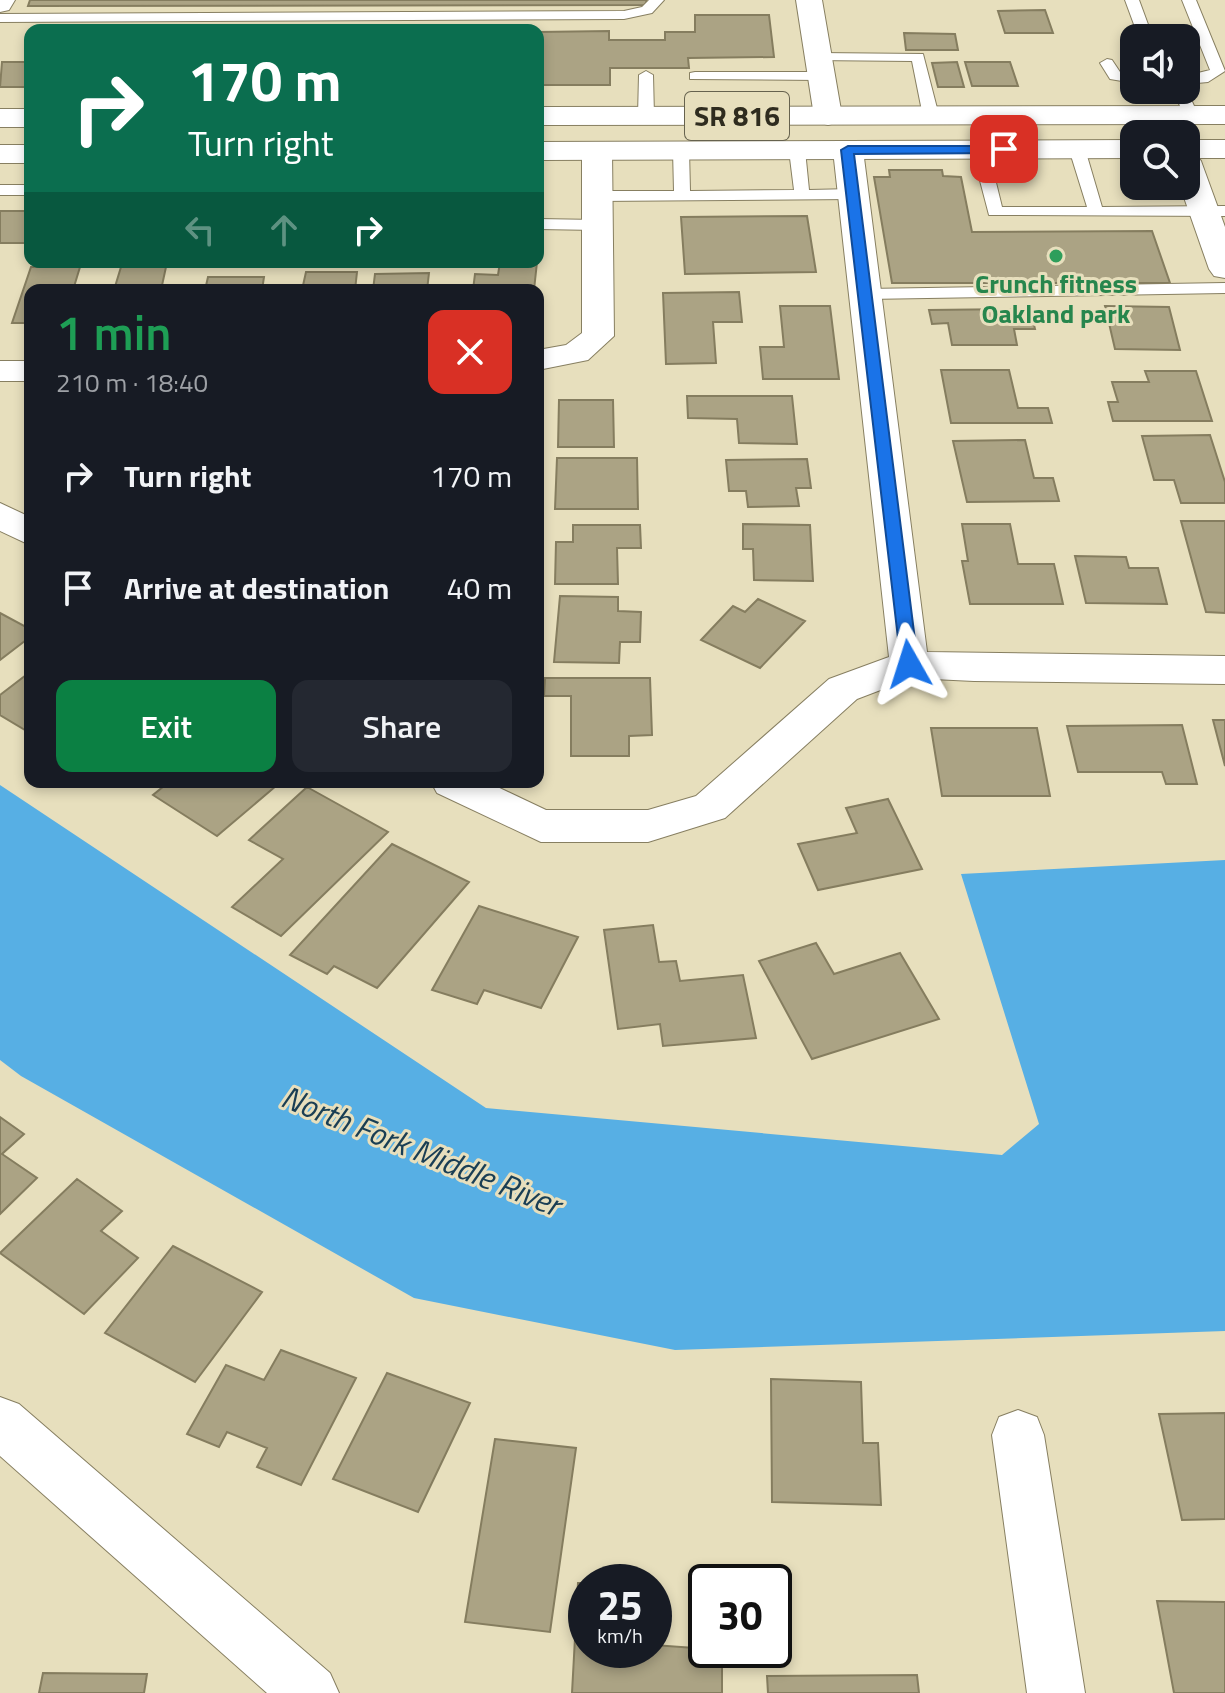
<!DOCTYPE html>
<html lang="en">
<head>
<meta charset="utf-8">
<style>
  body { margin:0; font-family:"Titillium Web",sans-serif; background:#242831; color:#f1f3f6; height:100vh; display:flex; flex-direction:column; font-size:30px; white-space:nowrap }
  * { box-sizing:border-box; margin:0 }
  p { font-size:26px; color:#9ea1a6 }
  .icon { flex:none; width:44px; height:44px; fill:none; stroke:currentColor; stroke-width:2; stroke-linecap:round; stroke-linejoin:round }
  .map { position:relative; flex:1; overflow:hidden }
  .drawer { position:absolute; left:24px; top:284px; width:520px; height:504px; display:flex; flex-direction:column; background:#171b24; border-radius:16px; box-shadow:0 4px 12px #0003 }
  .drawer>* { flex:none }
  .hud { position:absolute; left:24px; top:24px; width:520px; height:244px; border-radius:16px; box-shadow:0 4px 12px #0003; background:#0b6e4f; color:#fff; overflow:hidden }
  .buttons { position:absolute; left:1120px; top:24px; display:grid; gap:16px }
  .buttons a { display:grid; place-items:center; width:80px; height:80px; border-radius:16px; background:#171b24; box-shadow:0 4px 12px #0003; font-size:40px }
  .speed { position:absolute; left:568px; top:1564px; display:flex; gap:16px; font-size:40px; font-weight:700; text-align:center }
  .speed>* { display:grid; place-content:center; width:104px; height:104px; border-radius:50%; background:#171b24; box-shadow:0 4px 12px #0003; line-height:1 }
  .speed small { font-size:20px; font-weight:400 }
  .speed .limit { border:4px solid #111; border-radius:12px; background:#fff; color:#111 }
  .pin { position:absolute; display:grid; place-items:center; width:68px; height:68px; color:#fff; margin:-34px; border-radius:16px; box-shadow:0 4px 12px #0006 }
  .me { position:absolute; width:88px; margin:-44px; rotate:354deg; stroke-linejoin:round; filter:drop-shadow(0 0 6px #0008) }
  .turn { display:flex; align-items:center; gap:28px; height:168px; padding:0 32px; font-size:36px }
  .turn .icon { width:104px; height:104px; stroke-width:2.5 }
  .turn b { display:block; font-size:56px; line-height:68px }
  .lanes { display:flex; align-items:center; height:76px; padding:0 32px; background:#0003; justify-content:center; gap:40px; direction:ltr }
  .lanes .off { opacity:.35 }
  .round { display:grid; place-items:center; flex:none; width:84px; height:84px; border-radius:16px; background:#242831 }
  .headline { display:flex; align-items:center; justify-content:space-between; height:136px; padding:0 32px }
  h1 { font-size:48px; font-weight:600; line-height:60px; color:#1e9e55 }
  .primary-button { display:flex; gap:16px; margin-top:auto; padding:16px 32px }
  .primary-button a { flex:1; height:92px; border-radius:16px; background:#0b8043; color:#fff; font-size:32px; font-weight:600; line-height:92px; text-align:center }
  .primary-button a+a { background:#242831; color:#f1f3f6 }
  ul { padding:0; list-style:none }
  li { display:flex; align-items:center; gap:24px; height:112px; padding:0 32px }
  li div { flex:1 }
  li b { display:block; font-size:30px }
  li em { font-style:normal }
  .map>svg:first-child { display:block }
  .water { fill:#57afe4 }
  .building { fill:#aba384; stroke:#857d5f; stroke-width:2 }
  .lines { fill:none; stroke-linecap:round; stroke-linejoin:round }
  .lane-casing { stroke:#877f61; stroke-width:2 }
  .street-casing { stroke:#877f61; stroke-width:2 }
  .primary-casing { stroke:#877f61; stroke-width:2 }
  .lane { fill:#fff; fill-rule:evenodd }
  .street { fill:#fff; fill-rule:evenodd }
  .primary { fill:#fff; fill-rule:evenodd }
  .route { fill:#1a73e8; stroke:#114b97; stroke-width:2 }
  .leisure-dot { fill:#2e9e5b; stroke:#e7dfbd; stroke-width:3 }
  .labels { text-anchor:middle; stroke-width:6; stroke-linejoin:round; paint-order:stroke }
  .far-leisure-label { font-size:26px; font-weight:bold; fill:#27864d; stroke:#e7dfbd }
  .shield { fill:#e7dfbd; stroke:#66624e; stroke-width:2 }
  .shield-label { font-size:28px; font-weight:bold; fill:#2f2c1f }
  .water-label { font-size:32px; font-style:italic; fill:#193e54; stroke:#e7dfbd }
</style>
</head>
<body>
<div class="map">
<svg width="1225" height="1693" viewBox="0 0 1225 1693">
  <rect width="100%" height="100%" fill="#e7dfbd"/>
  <path class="water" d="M0 785 486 1108 1002 1155 1039 1124 961 874 1225 860V1331L675 1350 414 1298 21 1076 0 1060Z"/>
  <path class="building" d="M30 0H646L647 5 28 6Z
    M1045 10 1053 33H1005L998 11Z
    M695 15H769L774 57 688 58 689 68H610V85H538V32L609 31V40H665V32H695Z
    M904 33 955 34 958 50H906Z
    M2 62H30V87H0Z
    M957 62 964 87H938L932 63Z
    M965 62H1010L1018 86H972Z
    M889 170H942L943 176 961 177 972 232 1152 231 1170 283H892L874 177H890Z
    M0 211H30V243H0Z
    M807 216 816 272 685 274 681 217Z
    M500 262H537L534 290H473L475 274 498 275Z
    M31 267H80L73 290H30V323H12Z
    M121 267H166L161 290H114Z
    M306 272H357L355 290H302Z
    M429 273 427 290H373L375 274Z
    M208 277H264L262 290H205Z
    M739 292 742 322H713L716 363 666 364 663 293Z
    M780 306H830L839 379H763L760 347H784Z
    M1105 306 1169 307 1180 350 1115 349Z
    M1030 309 1035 329H1014L1017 345H952L948 323 932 324 929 310Z
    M941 370H1009L1018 408H1048L1052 423H951Z
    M1145 371H1196L1212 421H1113L1108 402H1118L1112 382H1149Z
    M687 396H792L797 444 739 443 737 419 688 418Z
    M559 400H613L614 447H558Z
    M1210 435 1225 482V503H1181L1174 480H1154L1142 436Z
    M1025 440 1034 478H1053L1059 501 967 502 953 441Z
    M557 458H637L638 509H555Z
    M807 459 811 488H796L799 506 748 507 746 491H729L726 460Z
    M1181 521H1225V613L1206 612Z
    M743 524 810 525 813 581 754 580 753 549H743Z
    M962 524H1010L1018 564H1054L1063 604H970L962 561H968Z
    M573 525H640L641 548H617L618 584H555L556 542H573Z
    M1075 556 1126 557 1129 568H1158L1167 604 1086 603Z
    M560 596 618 597V611L641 612 640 642H620L619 663 554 662Z
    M758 599 805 621 760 668 701 640 733 606 745 612Z
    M0 613 30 629V637L0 660Z
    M30 672V733L0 715V695Z
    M545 678H650L652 735 629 736V756H571V696H544Z
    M1213 720H1225V766Z
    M1182 725 1197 784H1166L1162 772H1078L1067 726Z
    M931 728H1037L1050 796H942Z
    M169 782H269L276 786 217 836 153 795Z
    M307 787 388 832 281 936 232 907 283 859 249 840Z
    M888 799 922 869 818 890 798 844 857 833 846 808Z
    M392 844 469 882 377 988 334 966 327 974 290 955Z
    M479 906 578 937 541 1008 484 990 477 1004 432 990Z
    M653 925 659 962 676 961 680 981 743 975 756 1038 663 1046 660 1024 618 1029 604 930Z
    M816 943 834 974 900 953 939 1019 812 1059 759 961Z
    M0 1117 24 1134 2 1154 37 1178 0 1214Z
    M77 1179 122 1211 101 1231 138 1258 84 1314 0 1253Z
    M173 1246 262 1292 195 1382 105 1333Z
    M281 1350 356 1378 301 1485 257 1467 267 1448 227 1432 219 1447 187 1434 226 1365 264 1380Z
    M387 1373 470 1403 418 1512 333 1479Z
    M771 1379 861 1382 863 1443H878L881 1505 772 1502Z
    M1225 1413V1519L1182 1520 1159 1414Z
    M495 1439 576 1448 550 1632 465 1622Z
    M578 1583H586V1650H654V1645L722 1650V1693H572Z
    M1157 1601 1225 1602V1693H1174Z
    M43 1673 147 1674 144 1693H39Z
    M917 1675 919 1693H768L767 1676Z"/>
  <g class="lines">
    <g class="lane-casing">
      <path id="lane" d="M649 0H664L652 13 624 19 0 22V14L624 11 642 7Z
        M1125 0H1139L1153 38H1139Z
        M1182 0H1196L1225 71 1208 82 1186 84V76L1210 70Z
        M818 53 923 54 939 116 931 121 923 116 912 61 813 60 811 57Z
        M1107 59 1112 60 1120 72 1134 75V83L1110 79 1100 63Z
        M646 71 653 75 654 116 646 121 638 116 639 75Z
        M695 72H821L828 76 821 80 690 79V73Z
        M1186 88 1198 115 1191 119 1184 115 1173 90Z
        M1077 144 1085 149 1102 207 1225 206V216L989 215 972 150 975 147H985L988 150 1002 207H1087L1069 149Z
        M681 145 689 150 690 191 794 190 789 150 797 145 805 150 809 190 853 189 861 194 853 199 597 201 589 196 597 191H674L673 150Z
        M0 185H30V195H0Z
        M538 219 597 220 605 225 597 230 538 229Z
        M1225 283V293L867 299 859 294 867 289Z"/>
    </g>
    <g class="street-casing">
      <path id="street" d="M0 0H15L9 10 0 12Z
        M796 0H822L842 116 838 122 828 125 818 122 814 116Z
        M848 141 858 144 863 150 927 652 1225 656V684L974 681 912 678 857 699 725 818 648 842H541L437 793 431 782H487L546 810H648L696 796 829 679 889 657 833 150 838 144Z
        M597 142 607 145 612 151 614 336 588 360 538 370V350L566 345 582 333V151L587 145Z
        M1186 152 1196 155 1201 161 1225 227V278L1214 276 1209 269 1180 186H1186Z
        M0 361H30V381H0Z
        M0 503 30 517V545L0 531Z
        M0 1397 19 1404 330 1673 339 1693H267L0 1456Z
        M1018 1410 1037 1417 1044 1435 1085 1693H1027L992 1435 999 1417Z"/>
    </g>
    <g class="primary-casing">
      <path id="primary" d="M1225 106V124L538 125V107Z
        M0 109H30V127H0Z
        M1134 140V158L538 160V142Z
        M1186 140H1225V158H1186Z
        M0 145H30V163H0Z"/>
    </g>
    <use href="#lane" class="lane"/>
    <use href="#street" class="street"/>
    <use href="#primary" class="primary"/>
  </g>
  <path class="route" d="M848 146H1004L1010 149 1004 153 854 154 918 664 909 669 901 664 841 150Z"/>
  <circle class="leisure-dot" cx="1056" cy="256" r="8"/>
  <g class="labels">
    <g class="far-leisure-label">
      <text x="1056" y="293">Crunch fitness<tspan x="1056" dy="30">Oakland park</tspan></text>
    </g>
    <rect class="shield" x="685" y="92" width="104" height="48" rx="6"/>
    <g class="shield-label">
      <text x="737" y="126">SR 816</text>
    </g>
    <g class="water-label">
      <text transform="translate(421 1151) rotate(22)" y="11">North Fork Middle River</text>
    </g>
  </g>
</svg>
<div class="buttons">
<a><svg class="icon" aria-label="sound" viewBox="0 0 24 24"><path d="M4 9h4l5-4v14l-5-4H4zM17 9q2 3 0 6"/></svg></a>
<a><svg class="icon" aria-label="search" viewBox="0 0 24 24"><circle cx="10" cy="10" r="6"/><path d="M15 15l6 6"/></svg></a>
</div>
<div class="speed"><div>25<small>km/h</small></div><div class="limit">30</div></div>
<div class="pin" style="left:1004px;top:149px;background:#d93025"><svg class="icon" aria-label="arrive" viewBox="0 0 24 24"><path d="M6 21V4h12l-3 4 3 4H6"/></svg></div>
<svg class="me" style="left:909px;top:664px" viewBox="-20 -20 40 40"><path d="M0-17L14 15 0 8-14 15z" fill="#1a73e8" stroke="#fff" stroke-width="4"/></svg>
<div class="hud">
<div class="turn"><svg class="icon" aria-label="right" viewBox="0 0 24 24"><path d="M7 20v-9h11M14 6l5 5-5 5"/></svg><div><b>170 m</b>Turn right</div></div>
<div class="lanes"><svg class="icon off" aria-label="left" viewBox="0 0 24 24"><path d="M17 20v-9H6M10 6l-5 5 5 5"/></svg><svg class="icon off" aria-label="ahead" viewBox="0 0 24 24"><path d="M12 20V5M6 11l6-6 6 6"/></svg><svg class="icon" aria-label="right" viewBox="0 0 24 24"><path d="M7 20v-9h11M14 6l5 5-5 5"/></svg></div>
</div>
<section class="drawer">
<div class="headline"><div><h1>1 min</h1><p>210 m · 18:40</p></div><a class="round" style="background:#d93025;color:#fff"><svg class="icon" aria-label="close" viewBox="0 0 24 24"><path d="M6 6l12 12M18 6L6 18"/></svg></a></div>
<ul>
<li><svg class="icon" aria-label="right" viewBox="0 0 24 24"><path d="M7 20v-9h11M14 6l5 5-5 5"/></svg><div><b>Turn right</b></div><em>170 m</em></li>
<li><svg class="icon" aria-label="arrive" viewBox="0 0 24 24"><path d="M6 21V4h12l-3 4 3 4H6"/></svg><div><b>Arrive at destination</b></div><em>40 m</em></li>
</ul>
<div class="primary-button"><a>Exit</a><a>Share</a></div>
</section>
</div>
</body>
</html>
